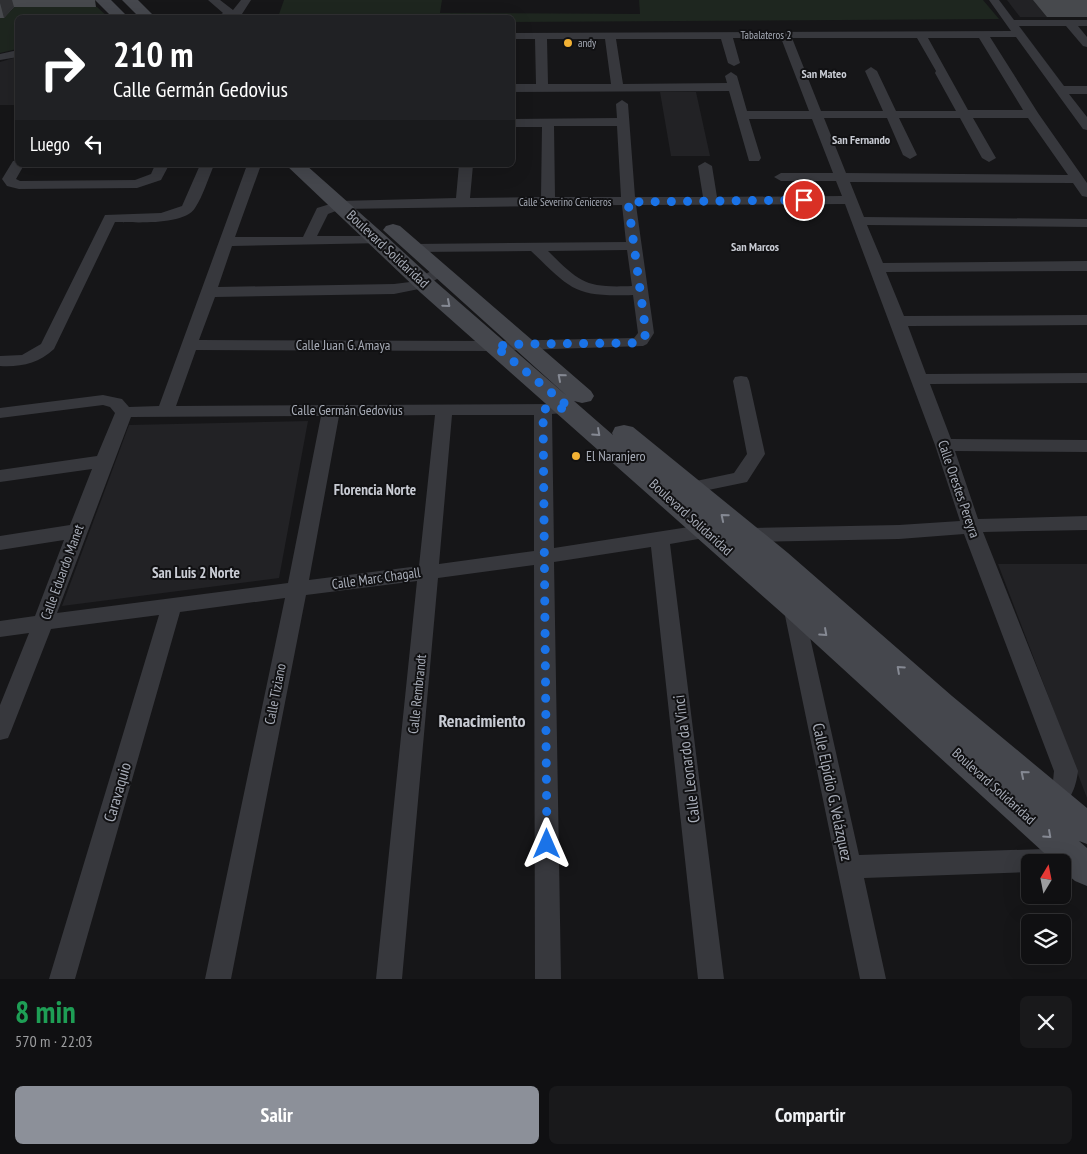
<!DOCTYPE html>
<html lang="es">
<head>
<meta charset="utf-8">
<style>
  body { margin:0; font-family:"PT Sans Narrow",sans-serif; background:#19191b; color:#f1f3f6; height:100vh; display:flex; flex-direction:column; font-size:19px; white-space:nowrap }
  * { box-sizing:border-box; margin:0 }
  p { font-size:16px; color:#9c9d9f }
  .icon { flex:none; width:28px; height:28px; fill:none; stroke:currentColor; stroke-width:2; stroke-linecap:round; stroke-linejoin:round }
  .map { position:relative; height:979px; overflow:hidden }
  .sheet { display:flex; flex-direction:column; background:#101012; flex:1 }
  .sheet>* { flex:none }
  .guide { position:absolute; left:15px; top:15px; width:500px; height:152px; border-radius:8px; box-shadow:0 5px 20px #0002,0 0 0 1px #303032; background:#202124; color:#fff; overflow:hidden }
  .needle { width:32px; rotate:10deg }
  .fabs { position:absolute; left:1021px; top:854px; display:grid; gap:10px }
  .fabs a { display:grid; place-items:center; width:50px; height:50px; border-radius:8px; background:#101012; box-shadow:0 5px 20px #0002,0 0 0 1px #303032; font-size:25px }
  .pin { position:absolute; display:grid; place-items:center; width:42px; height:42px; color:#fff; margin:-21px; border:2px solid #fff; border-radius:50%; box-shadow:0 1px 5px #0007 }
  .me { position:absolute; width:55px; margin:-28px; rotate:0deg; stroke-linejoin:round; filter:drop-shadow(0 0 4px #0008) }
  .turn { display:flex; align-items:center; gap:18px; height:105px; padding:0 15px; font-size:22px }
  .turn .icon { width:65px; height:65px; stroke-width:2.5 }
  .turn b { display:block; font-size:35px; line-height:42px }
  .then { display:flex; align-items:center; height:48px; padding:0 15px; background:#0003; gap:10px; font-size:19px }
  .round { display:grid; place-items:center; flex:none; width:52px; height:52px; border-radius:8px; background:#19191b }
  .summary { display:flex; align-items:center; justify-content:space-between; height:85px; padding:0 15px }
  h1 { font-size:30px; font-weight:600; line-height:38px; color:#1e9e55 }
  .primary-button { display:flex; gap:10px; margin-top:auto; padding:10px 15px }
  .primary-button a { flex:1; height:58px; border-radius:8px; background:#8c9099; color:#fff; font-size:20px; font-weight:600; line-height:58px; text-align:center }
  .primary-button a+a { background:#19191b; color:#f1f3f6 }
  .map>svg:first-child { display:block }
  .built { fill:#222225 }
  .green { fill:#1e261f }
  .lines { fill:none; stroke-linecap:round; stroke-linejoin:round }
  .minor { fill:#37383d; fill-rule:evenodd }
  .secondary { fill:#45474d; fill-rule:evenodd }
  .wall { fill:#47494d }
  .shaded-wall { fill:#2f3033 }
  .oneway { stroke:#858993 }
  .route { stroke:#1a73e8; stroke-width:9; stroke-dasharray:0 16.2 }
  .poi-dot { fill:#f2b134; stroke:#111113; stroke-width:2 }
  .labels { text-anchor:middle; stroke-width:4; stroke-linejoin:round; paint-order:stroke }
  .far-street-label { font-size:11px; fill:#a8adb8; stroke:#111113 }
  .far-poi-label { font-size:11px; fill:#a8adb8; stroke:#111113; text-anchor:start }
  .far-neighbourhood-label { font-size:12px; font-weight:bold; fill:#c9ccd4; stroke:#111113 }
  .street-label { font-size:14px; fill:#a8adb8; stroke:#111113 }
  .poi-label { font-size:14px; fill:#a8adb8; stroke:#111113; text-anchor:start }
  .neighbourhood-label { font-size:15px; font-weight:bold; fill:#c9ccd4; stroke:#111113 }
  .near-street-label { font-size:16px; fill:#a8adb8; stroke:#111113 }
  .near-neighbourhood-label { font-size:18px; font-weight:bold; fill:#c9ccd4; stroke:#111113 }
</style>
</head>
<body>
<div class="map">
<svg width="1087" height="979" viewBox="0 0 1087 979">
  <rect width="100%" height="100%" fill="#161618"/>
  <path class="built" d="M1007 0H1087V17H1020Z
    M17 57V105H0V62Z
    M660 92H696L710 156H671Z
    M308 421 279 578 62 606 129 425Z
    M998 564H1087V798Z"/>
  <path class="green" d="M284 0H442L440 13 640 14 639 0H983L999 19 513 22 512 18 278 17Z
    M14 7H97L108 17 18 18 17 49 0 53V18H4Z"/>
  <g class="lines">
    <path class="minor" d="M208 0H220L233 10 241 0H251L242 14 239 15 241 18H215L223 13Z
      M989 0H999L1014 20H1087V26H1078L1087 37V47L1083 46 1066 26H1019L1064 86H1087V94H1069L1087 117V130L1083 129 1016 37H990L1038 113 1087 183V197L1082 196 1073 183 850 182 864 217 1087 219V227L867 225 883 263 1087 261V271L886 272 904 316 1087 315V325L908 326 926 374 1087 373V383L930 384 951 439 1087 440V452L955 451 978 519 1087 516V530L983 532 1078 771C1076 789 1067 814 1046 806L1042 799 1053 781 1054 771 964 534 899 539 746 542 739 540 736 535 739 530 746 528 899 525 960 521 935 445 845 204 636 205 654 333 647 344 643 346 495 351 196 350 176 406 555 404 561 405 564 409 561 413 552 414 554 548 708 524 715 526 718 531 715 536 670 544 724 979H698L651 547 554 562 561 979H535L534 565 438 578 402 979H376L417 581 306 595 231 979H205L285 598 180 612 75 979H49L159 615 51 629 11 731 8 738 0 740V705L29 633 0 637V621L35 616 64 540 0 550V536L70 525 92 469 0 482V470L97 456 115 413 110 407 103 405 0 418V408L103 395 122 399 129 407 159 406 247 165H261L235 237H303L317 208 340 201 456 198 459 165H473L470 198 541 197 542 127H512V119L617 118 616 104 622 100 628 104 635 197H703L698 166 705 162 712 166 717 197 842 196 836 181H781L774 177 781 173H833L812 119H749L761 158 759 161H749L729 91 512 92V84H536L535 39H512V33L1011 31ZM733 38H781L809 111H747L737 76 731 72 725 76 727 83 623 84 616 39H721L728 63 734 66 740 63ZM792 38H917L936 71 935 73 956 111H896L877 71 871 67 865 71 883 111H821ZM928 38H979L1023 110H968ZM547 39H605L611 84H548ZM824 118H887L903 155 910 159 917 155 899 118H960L982 158 989 162 996 158 973 118H1028L1068 175 846 173ZM554 126H617L621 197H555ZM622 205 626 242 414 244 409 245 407 248 409 251 414 252 531 251C572 290 574 297 633 295L638 333 634 338 495 341 199 340 215 297 394 294 419 289 446 274 449 271 446 268 441 266 410 282 394 284 218 287 232 246 384 243 386 240 384 237 379 236H317L328 214 341 209ZM627 250 632 286C586 288 580 283 548 251ZM435 415 419 566 309 580 339 416ZM452 415H534V551L439 564ZM321 416 288 583 57 613 131 417Z
      M18 50V57L0 60V54Z
      M18 160V165H24L16 179 20 181 135 180 151 174 155 165H169L161 180 137 188 19 189 7 186 2 179 13 161Z
      M200 165H214C208 179 203 196 195 208 184 226 133 222 115 222L54 349C38 364 21 367 0 366V356L22 355 41 344 105 215 161 213 182 206Z
      M741 376 747 377 749 381 765 454 747 482 689 494 682 492 680 488 682 484 734 473 747 454 733 381 735 377Z
      M793 598 800 601 803 606 859 855 1074 848 1083 851 1086 859 1083 867 1074 870H1062V862H1030V872L864 878 886 979H860L783 606 786 601Z"/>
    <path class="secondary" d="M95 0H111L129 18H113Z
      M122 0H138L156 18H140Z
      M286 165H306L386 236 437 283 567 396 383 230 386 226 393 224 400 226 591 391 594 396 591 401 582 403 574 401 613 435 612 433 615 427 624 425 633 427 788 553 952 696 1087 808V844L1079 841 1087 848V886L1075 881 1062 870V862H1054L783 614 421 293Z"/>
  </g>
  <path class="wall" d="M0 0H95L96 7H14L4 18H0Z
    M1033 0H1087V17H1047Z"/>
  <path class="shaded-wall" d="M0 0H12L14 7 4 18 0 3Z"/>
  <defs><path id="oneway-chevron" d="M-2-3.5L2.5 0L-2 3.5" fill="none" stroke-width="1.6" stroke-linecap="round" stroke-linejoin="round" transform="scale(1.25)"/></defs>
  <g class="oneway">
    <use href="#oneway-chevron" transform="translate(447 304) rotate(41)"/>
    <use href="#oneway-chevron" transform="translate(561 377) rotate(-139)"/>
    <use href="#oneway-chevron" transform="translate(597 433) rotate(42)"/>
    <use href="#oneway-chevron" transform="translate(724 517) rotate(-140)"/>
    <use href="#oneway-chevron" transform="translate(824 633) rotate(42)"/>
    <use href="#oneway-chevron" transform="translate(900 669) rotate(-138)"/>
    <use href="#oneway-chevron" transform="translate(1024 774) rotate(-140)"/>
    <use href="#oneway-chevron" transform="translate(1048 835) rotate(42)"/>
  </g>
  <g class="lines">
    <path class="route" d="M547 844 543 409 570 408 495 346 523 344 637 343 644 338 646 333 628 202 804 200"/>
  </g>
  <g class="poi-dot">
    <circle cx="568" cy="43" r="5"/>
    <circle cx="576" cy="456" r="5"/>
  </g>
  <g class="labels">
    <g class="far-street-label">
      <text x="766" y="39">Tabalateros 2</text>
      <text x="565" y="206">Calle Severino Ceniceros</text>
    </g>
    <g class="far-poi-label">
      <text x="578" y="47">andy</text>
    </g>
    <g class="far-neighbourhood-label">
      <text x="824" y="78">San Mateo</text>
      <text x="861" y="144">San Fernando</text>
      <text x="755" y="251">San Marcos</text>
    </g>
    <g class="street-label">
      <text transform="translate(388 249) rotate(43)" y="5">Boulevard Solidaridad</text>
      <text x="343" y="350">Calle Juan G. Amaya</text>
      <text x="347" y="415">Calle Germán Gedovius</text>
      <text transform="translate(959 489) rotate(71)" y="5">Calle Orestes Pereyra</text>
      <text transform="translate(691 517) rotate(42)" y="5">Boulevard Solidaridad</text>
      <text transform="translate(62 572) rotate(-70)" y="5">Calle Eduardo Manet</text>
      <text transform="translate(376 578) rotate(-8)" y="5">Calle Marc Chagall</text>
      <text transform="translate(275 694) rotate(-79)" y="5">Calle Tiziano</text>
      <text transform="translate(417 694) rotate(-84)" y="5">Calle Rembrandt</text>
      <text transform="translate(994 786) rotate(42)" y="5">Boulevard Solidaridad</text>
    </g>
    <g class="poi-label">
      <text x="586" y="461">El Naranjero</text>
    </g>
    <g class="neighbourhood-label">
      <text x="375" y="495">Florencia Norte</text>
      <text x="196" y="578">San Luis 2 Norte</text>
    </g>
    <g class="near-street-label">
      <text transform="translate(686 759) rotate(-97)" y="6">Calle Leonardo da Vinci</text>
      <text transform="translate(117 792) rotate(-74)" y="6">Caravaquio</text>
      <text transform="translate(833 792) rotate(78)" y="6">Calle Elpidio G. Velázquez</text>
    </g>
    <g class="near-neighbourhood-label">
      <text x="482" y="727">Renacimiento</text>
    </g>
  </g>
</svg>
<div class="fabs">
<a><svg class="needle" viewBox="-14 -14 28 28"><path d="M0-13l5 13h-10z" fill="#e53935"/><path d="M0 13l5-13h-10z" fill="#9c9d9f"/></svg></a>
<a><svg class="icon" aria-label="layers" viewBox="0 0 24 24"><path d="M12 4l9 5-9 5-9-5zM3 14l9 5 9-5"/></svg></a>
</div>
<div class="pin" style="left:804px;top:200px;background:#d93025"><svg class="icon" aria-label="arrive" viewBox="0 0 24 24"><path d="M6 21V4h12l-3 4 3 4H6"/></svg></div>
<svg class="me" style="left:547px;top:844px" viewBox="-20 -20 40 40"><path d="M0-17L14 15 0 8-14 15z" fill="#1a73e8" stroke="#fff" stroke-width="4"/></svg>
<div class="guide">
<div class="turn"><svg class="icon" aria-label="right" viewBox="0 0 24 24"><path d="M7 20v-9h11M14 6l5 5-5 5"/></svg><div><b>210 m</b>Calle Germán Gedovius</div></div>
<div class="then">Luego<svg class="icon" aria-label="left" viewBox="0 0 24 24"><path d="M17 20v-9H6M10 6l-5 5 5 5"/></svg></div>
</div>
</div>
<section class="sheet">
<div class="summary"><div><h1>8 min</h1><p>570 m · 22:03</p></div><a class="round"><svg class="icon" aria-label="close" viewBox="0 0 24 24"><path d="M6 6l12 12M18 6L6 18"/></svg></a></div>
<div class="primary-button"><a>Salir</a><a>Compartir</a></div>
</section>
</body>
</html>
